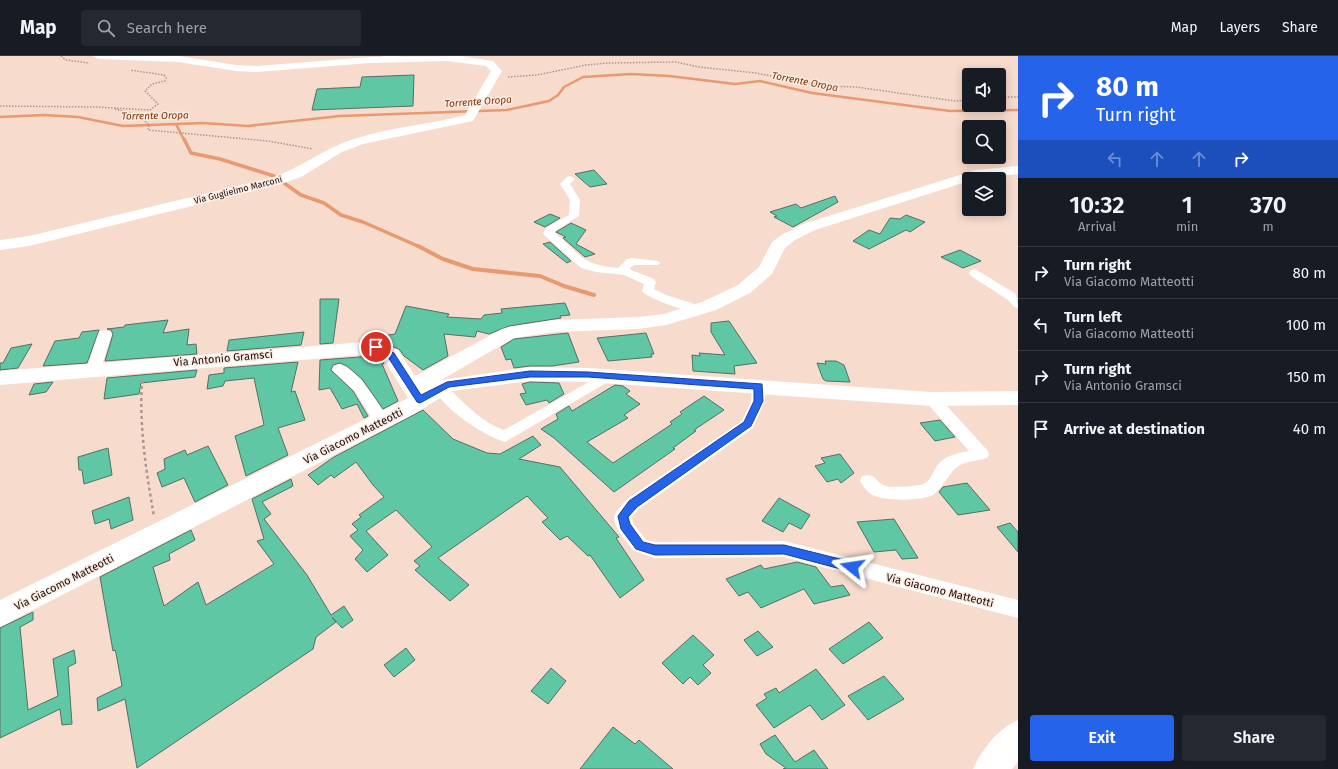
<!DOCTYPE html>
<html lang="en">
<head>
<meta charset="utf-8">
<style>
  body { margin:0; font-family:"Fira Sans",sans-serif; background:#242831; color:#f1f3f6; height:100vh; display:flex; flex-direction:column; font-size:15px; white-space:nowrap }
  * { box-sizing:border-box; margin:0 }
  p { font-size:13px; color:#9ea1a6 }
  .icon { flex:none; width:22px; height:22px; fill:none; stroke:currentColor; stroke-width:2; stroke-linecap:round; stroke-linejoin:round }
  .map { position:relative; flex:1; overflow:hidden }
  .details { display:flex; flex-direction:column; background:#171b24; width:320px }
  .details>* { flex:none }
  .banner { background:#2563eb; color:#fff; overflow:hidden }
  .fabs { position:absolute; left:962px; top:12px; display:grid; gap:8px }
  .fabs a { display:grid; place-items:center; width:44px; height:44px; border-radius:4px; background:#171b24; box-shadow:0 2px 10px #0003; font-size:20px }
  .pin { position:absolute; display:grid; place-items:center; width:34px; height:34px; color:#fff; margin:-17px; border:2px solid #fff; border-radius:50%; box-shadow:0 1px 4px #0007 }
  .me { position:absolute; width:44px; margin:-22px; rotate:285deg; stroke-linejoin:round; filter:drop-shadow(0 0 3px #0008) }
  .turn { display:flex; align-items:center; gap:14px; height:84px; padding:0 12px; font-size:18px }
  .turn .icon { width:52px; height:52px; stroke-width:2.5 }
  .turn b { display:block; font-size:28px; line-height:34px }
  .lanes { display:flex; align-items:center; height:38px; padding:0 12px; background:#0003; justify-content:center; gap:20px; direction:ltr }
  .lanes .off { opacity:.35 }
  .eta { display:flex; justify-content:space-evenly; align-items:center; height:68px; text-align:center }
  .eta b { font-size:24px; font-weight:600; line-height:28px }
  .primary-button { display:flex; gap:8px; margin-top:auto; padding:8px 12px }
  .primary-button a { flex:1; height:46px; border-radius:4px; background:#2563eb; color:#fff; font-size:16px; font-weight:600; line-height:46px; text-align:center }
  .primary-button a+a { background:#242831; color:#f1f3f6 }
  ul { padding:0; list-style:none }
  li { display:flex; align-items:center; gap:12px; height:52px; padding:0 12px; border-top:1px solid #363941 }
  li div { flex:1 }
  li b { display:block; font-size:15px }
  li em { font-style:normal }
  header { display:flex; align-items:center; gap:24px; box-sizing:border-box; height:56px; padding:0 20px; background:#171b24; border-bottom:1px solid #363941 }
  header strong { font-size:19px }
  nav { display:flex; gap:22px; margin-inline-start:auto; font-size:14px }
  .search { width:280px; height:36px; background:#242831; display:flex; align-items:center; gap:10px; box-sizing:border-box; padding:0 14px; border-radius:4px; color:#9ea1a6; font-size:15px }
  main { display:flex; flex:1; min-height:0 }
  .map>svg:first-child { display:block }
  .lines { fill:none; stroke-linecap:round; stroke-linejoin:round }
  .stream-far2 { stroke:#e79970; stroke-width:2.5 }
  .stream-far1 { stroke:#e79970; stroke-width:3.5 }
  .stream { stroke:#e79970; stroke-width:4 }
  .building { fill:#60c7a5; stroke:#546f65 }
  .path-far1 { stroke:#ad978c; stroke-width:1.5; stroke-dasharray:1.5 1.5; stroke-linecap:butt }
  .path { stroke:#ad978c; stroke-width:2.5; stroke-dasharray:3 3; stroke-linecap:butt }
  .street { fill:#fff; fill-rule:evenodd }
  .secondary { fill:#fff; fill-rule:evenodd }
  .route { fill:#2563eb; stroke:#184099 }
  .labels { text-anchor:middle; stroke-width:3; stroke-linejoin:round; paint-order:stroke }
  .far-street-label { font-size:9px; fill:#19100b; stroke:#fcebe3 }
  .far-water-label { font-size:10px; font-style:italic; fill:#7d3706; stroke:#fcebe3 }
  .street-label { font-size:11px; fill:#19100b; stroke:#fcebe3 }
</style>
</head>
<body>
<header>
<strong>Map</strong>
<div class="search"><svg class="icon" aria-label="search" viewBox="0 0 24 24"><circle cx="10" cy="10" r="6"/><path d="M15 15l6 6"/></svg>Search here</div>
<nav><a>Map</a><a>Layers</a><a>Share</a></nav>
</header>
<main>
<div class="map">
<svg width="1018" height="713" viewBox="0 0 1018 713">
  <rect width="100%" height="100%" fill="#f7dbcd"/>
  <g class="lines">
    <path class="stream-far2" d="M0 61 44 59 78 61 123 70 203 67 248 70 340 60 507 54 549 45 558 39 564 31 583 21 631 18 669 20 735 28 760 25 812 37 950 55 1018 54
      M176 68 184 84"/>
    <path class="stream-far1" d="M184 83 191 97 220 103 274 120
      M284 127 301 139 324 147 341 159 363 166 420 191"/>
    <path class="stream" d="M418 190 443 203 473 213 540 220 564 230 594 239"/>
  </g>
  <path class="building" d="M414 19 413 50 312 54 317 33 360 31 362 21Z
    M594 114 607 128 590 131 575 118Z
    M835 140 838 146 793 171 774 161 777 160 770 156 796 148 801 152Z
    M550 158 560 162 545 171 534 166Z
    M906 159 925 166 910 176 906 174 869 193 853 185 869 174 880 178 890 162 900 163Z
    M571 167 586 174 576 188 595 198 585 201 563 182 566 181 556 176Z
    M550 186 571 205 567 207 543 188Z
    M960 194 981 205 963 212 941 201Z
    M320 243H339L333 287 320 288Z
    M565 247 570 259 560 260 561 262 509 270 489 278 477 275 475 281 444 278 448 300 423 314 404 300 399 293 375 284 376 281 395 278 406 250 449 258 447 261 481 263 484 259 502 257 501 253Z
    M168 264 163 277 189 273 187 289 196 288 197 298 105 305 113 278 111 274 107 273 124 271 125 269Z
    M729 265 757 307 734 310 735 318 693 315 692 299 700 300 699 297 725 299 711 276V267Z
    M99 274 87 307 43 310 55 285 79 282 82 276Z
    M304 276 301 289 227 295 229 284Z
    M568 277 579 306 552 310H530L514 312 511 303 506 304 501 291 514 283Z
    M646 277 654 298H651L652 301 608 305 597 282Z
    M32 288 18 312 0 314V307H3L11 292Z
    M373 300 384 307 382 308 398 345 383 353 362 323 347 310 340 307 333 309 331 314 353 335 368 360 364 362 357 348 342 353 330 332 319 334 320 304Z
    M825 305H836L844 309 850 326 826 325 823 323 817 307 826 308Z
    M298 306 291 336 295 335 305 364 278 372 288 399 246 420 235 380 264 369 254 322 225 325 223 330 207 333 209 319 224 317V312Z
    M197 314 195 321 141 327 139 338 104 343 107 322Z
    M53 326 46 336 29 339 34 328Z
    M530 326 559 327 564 338 549 347 547 344 526 349 520 338 526 337 522 328Z
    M615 329 623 330 630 335 626 338 640 348 624 359 628 362 587 386 613 407 672 368 670 366 682 358 680 356 704 340 724 354 694 374 696 375 673 392 675 393 614 436 554 382 541 373 558 363 556 358 569 350 572 355Z
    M423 354 453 383 487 397 500 398 533 380 541 389 519 403 560 411 619 481 616 482 644 524 620 542 590 499 588 500 567 480 560 484 542 466 548 462 527 440 438 502 469 529 450 545 415 514 420 510 414 505 432 491 396 454 366 475 388 499 367 516 355 503 363 494 350 480 358 474 352 468 361 461 359 459 384 441 373 429 356 406 334 422 331 419 318 429 308 419 334 401Z
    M940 364 955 381 935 385 920 367Z
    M208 390 228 429 195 446 184 422 162 431 157 417 165 413 164 403 185 394 187 399Z
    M108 392 112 419 84 428 82 414H79L78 401Z
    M840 398 854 417 841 427 838 423 827 426 815 410 825 407 821 402Z
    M291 423 293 430 262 446 271 458 264 463 307 519 331 559 344 550 353 564 342 572 332 561 336 566 316 581 313 593 137 712 125 643 98 655 97 642 122 630 116 597 115 594 113 595 100 521 191 474 195 484 169 498 170 504 153 511 164 550 198 526 206 549 274 508 257 485 264 483 252 443Z
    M967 427 990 454 958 459 939 436 943 431Z
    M129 441 133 464 111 473 109 463 95 468 92 455Z
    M779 442 810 459 801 473 789 467 783 476 762 465Z
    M894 463 918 502 902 503 896 494 874 496 857 466Z
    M1010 467 1018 476V496L997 471Z
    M797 506 816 511 831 531 843 529 850 539 814 548 804 533 761 552 748 536 739 540 726 523 761 509 764 513Z
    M33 556V564L20 571 28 654 58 640 53 603 74 594 76 607 68 611 72 668 62 669 60 653 0 682V572Z
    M869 566 883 582 843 608 829 593Z
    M758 575 773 591 757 600 744 584Z
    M693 579 714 599 703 609 711 617 698 629 690 621 683 628 662 607Z
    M406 592 415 604 394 621 384 609Z
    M551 612 566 625 548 648 531 635Z
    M816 613 845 649 822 664 810 649 774 672 756 649 767 642 764 638 776 632 779 637Z
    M884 620 904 643 868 664 848 640Z
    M613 671 635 688 639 684 673 713H580Z
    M775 679 795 706 814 694 828 713H783L786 712 766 698 760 688Z"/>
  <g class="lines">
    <path class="path-far1" d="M61 0 66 4 89 7
      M508 21 537 19 586 9 608 7 676 6 699 11 756 17 824 30 856 31 955 45 969 44
      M999 41H1018
      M0 50 96 51 150 54 158 48 145 35 152 28 165 25 166 22 164 19 130 14
      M115 53 140 60 149 69 148 74 268 85 313 93"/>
    <path class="path" d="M142 324C139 369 146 416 154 460"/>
    <path class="street" d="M403 0 377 5 373 3 384 0Z
      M570 120 575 123 570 128 580 144 579 160 554 176C582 199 579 208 618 212L627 203 631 202 658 205 660 207 658 209H634L630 212 631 214 654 223 656 226 654 233 666 239 701 250 703 253 701 256C692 258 648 243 642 235L644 228 624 219 596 216 581 212 544 179 543 177 547 171 569 159 570 144 560 128 567 121Z
      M975 213 1016 238 1018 252 1014 251 1008 244 971 220 969 217 971 214Z
      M105 274 110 275 112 278 100 315 98 318H88L86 315 98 278 100 275Z
      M339 308C359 314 379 348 389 365L386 369 381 370 376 369 354 334 334 316 332 313 334 310Z
      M608 315 613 317 615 320 613 323 505 386C480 378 446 354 433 332L435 329 440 327 445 329C463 345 480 366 504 374Z
      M759 325 764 327 766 330 765 345 753 372 639 453 632 461 633 467 646 484 655 486 784 485 1018 544V562L784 501 655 502 634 495C627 486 611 470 615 459 617 453 623 448 627 443L742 365 751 345 752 330 754 327Z
      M932 338 937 339 987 394 989 398 987 402C978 405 967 405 960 409 947 417 945 431 933 439 923 445 886 445 875 440 869 438 863 431 860 425L862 420C877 416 875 427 886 430 896 432 911 430 920 429 932 427 933 413 940 406 948 399 958 397 969 395L927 347 925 343 927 339Z"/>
    <path class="secondary" d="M93 0H179L236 9 257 10 370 1 461 0 493 5 502 15 473 65 363 88 342 96 301 121 281 128 29 190 0 194V184L29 180 271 122C301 112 324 92 354 83 390 71 428 69 465 59L491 15 486 10 447 5 370 7 257 16 236 15 178 6 98 3Z
      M1018 110V118L969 123V125L815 174 795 184 785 192 772 218 750 237 716 254 666 269 638 273 554 276 514 282 441 324 530 311 588 312 932 336 1018 335V349L932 350 588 326 530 325 452 335 414 358 0 571V544L408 342 384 304 373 298 0 329V315L376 285 398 294 415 320 502 273 509 271 554 264 638 261 664 258 702 246 738 229 759 211 772 186 783 178 803 168 976 114Z
      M1018 664V706L1012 713H973C981 694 999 672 1018 664Z"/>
  </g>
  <path class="route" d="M376 288 394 297 421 339 447 326 530 315 588 316 762 328 763 345 751 370 637 451 628 461 630 468 643 486 655 489H784L856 507 858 511 856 514 852 516 784 498 655 499 636 493 621 473 618 460 629 445 744 366 754 345V333L588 321H530L449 331 420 347 417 346 388 301 373 292 371 291Z"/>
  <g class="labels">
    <g class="far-street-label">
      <text transform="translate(238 134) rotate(-14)" y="3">Via Guglielmo Marconi</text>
    </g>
    <g class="far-water-label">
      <text transform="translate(805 25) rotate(11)" y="4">Torrente Oropa</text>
      <text transform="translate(478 45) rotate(-4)" y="4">Torrente Oropa</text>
      <text transform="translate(155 59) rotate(-1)" y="4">Torrente Oropa</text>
    </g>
    <g class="street-label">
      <text transform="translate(223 302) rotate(-5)" y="4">Via Antonio Gramsci</text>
      <text transform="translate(353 380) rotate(-27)" y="4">Via Giacomo Matteotti</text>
      <text transform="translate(64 526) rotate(-27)" y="4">Via Giacomo Matteotti</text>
      <text transform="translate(940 534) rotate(14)" y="4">Via Giacomo Matteotti</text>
    </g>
  </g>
</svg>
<div class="fabs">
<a><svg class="icon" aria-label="sound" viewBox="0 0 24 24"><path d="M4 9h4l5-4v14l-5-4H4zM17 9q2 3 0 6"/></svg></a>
<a><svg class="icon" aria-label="search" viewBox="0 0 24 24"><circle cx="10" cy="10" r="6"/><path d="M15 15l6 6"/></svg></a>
<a><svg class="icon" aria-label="layers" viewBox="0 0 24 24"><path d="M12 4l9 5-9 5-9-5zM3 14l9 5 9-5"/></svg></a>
</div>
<div class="pin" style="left:376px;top:291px;background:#d93025"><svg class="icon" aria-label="arrive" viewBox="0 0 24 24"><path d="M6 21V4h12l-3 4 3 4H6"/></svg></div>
<svg class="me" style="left:852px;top:511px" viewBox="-20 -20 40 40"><path d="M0-17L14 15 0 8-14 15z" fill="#2563eb" stroke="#fff" stroke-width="4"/></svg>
</div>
<section class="details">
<div class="banner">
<div class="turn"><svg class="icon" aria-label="right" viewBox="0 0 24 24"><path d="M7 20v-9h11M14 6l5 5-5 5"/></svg><div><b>80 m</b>Turn right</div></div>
<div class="lanes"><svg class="icon off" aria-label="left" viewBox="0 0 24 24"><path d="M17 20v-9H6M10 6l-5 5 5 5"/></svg><svg class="icon off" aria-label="ahead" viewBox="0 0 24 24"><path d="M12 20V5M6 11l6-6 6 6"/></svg><svg class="icon off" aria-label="ahead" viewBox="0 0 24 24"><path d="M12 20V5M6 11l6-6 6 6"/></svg><svg class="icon" aria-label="right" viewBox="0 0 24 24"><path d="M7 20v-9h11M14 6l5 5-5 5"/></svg></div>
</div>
<div class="eta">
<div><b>10:32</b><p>Arrival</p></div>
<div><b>1</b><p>min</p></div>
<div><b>370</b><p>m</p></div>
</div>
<ul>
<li><svg class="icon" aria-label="right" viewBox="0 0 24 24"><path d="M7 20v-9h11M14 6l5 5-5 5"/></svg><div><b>Turn right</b><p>Via Giacomo Matteotti</p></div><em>80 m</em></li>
<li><svg class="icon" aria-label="left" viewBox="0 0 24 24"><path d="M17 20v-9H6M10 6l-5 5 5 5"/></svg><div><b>Turn left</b><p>Via Giacomo Matteotti</p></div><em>100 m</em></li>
<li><svg class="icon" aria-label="right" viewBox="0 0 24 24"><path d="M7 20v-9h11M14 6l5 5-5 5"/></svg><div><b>Turn right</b><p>Via Antonio Gramsci</p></div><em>150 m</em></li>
<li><svg class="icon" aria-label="arrive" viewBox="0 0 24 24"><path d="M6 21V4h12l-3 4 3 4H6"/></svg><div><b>Arrive at destination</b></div><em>40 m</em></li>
</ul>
<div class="primary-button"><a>Exit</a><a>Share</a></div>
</section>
</main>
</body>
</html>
